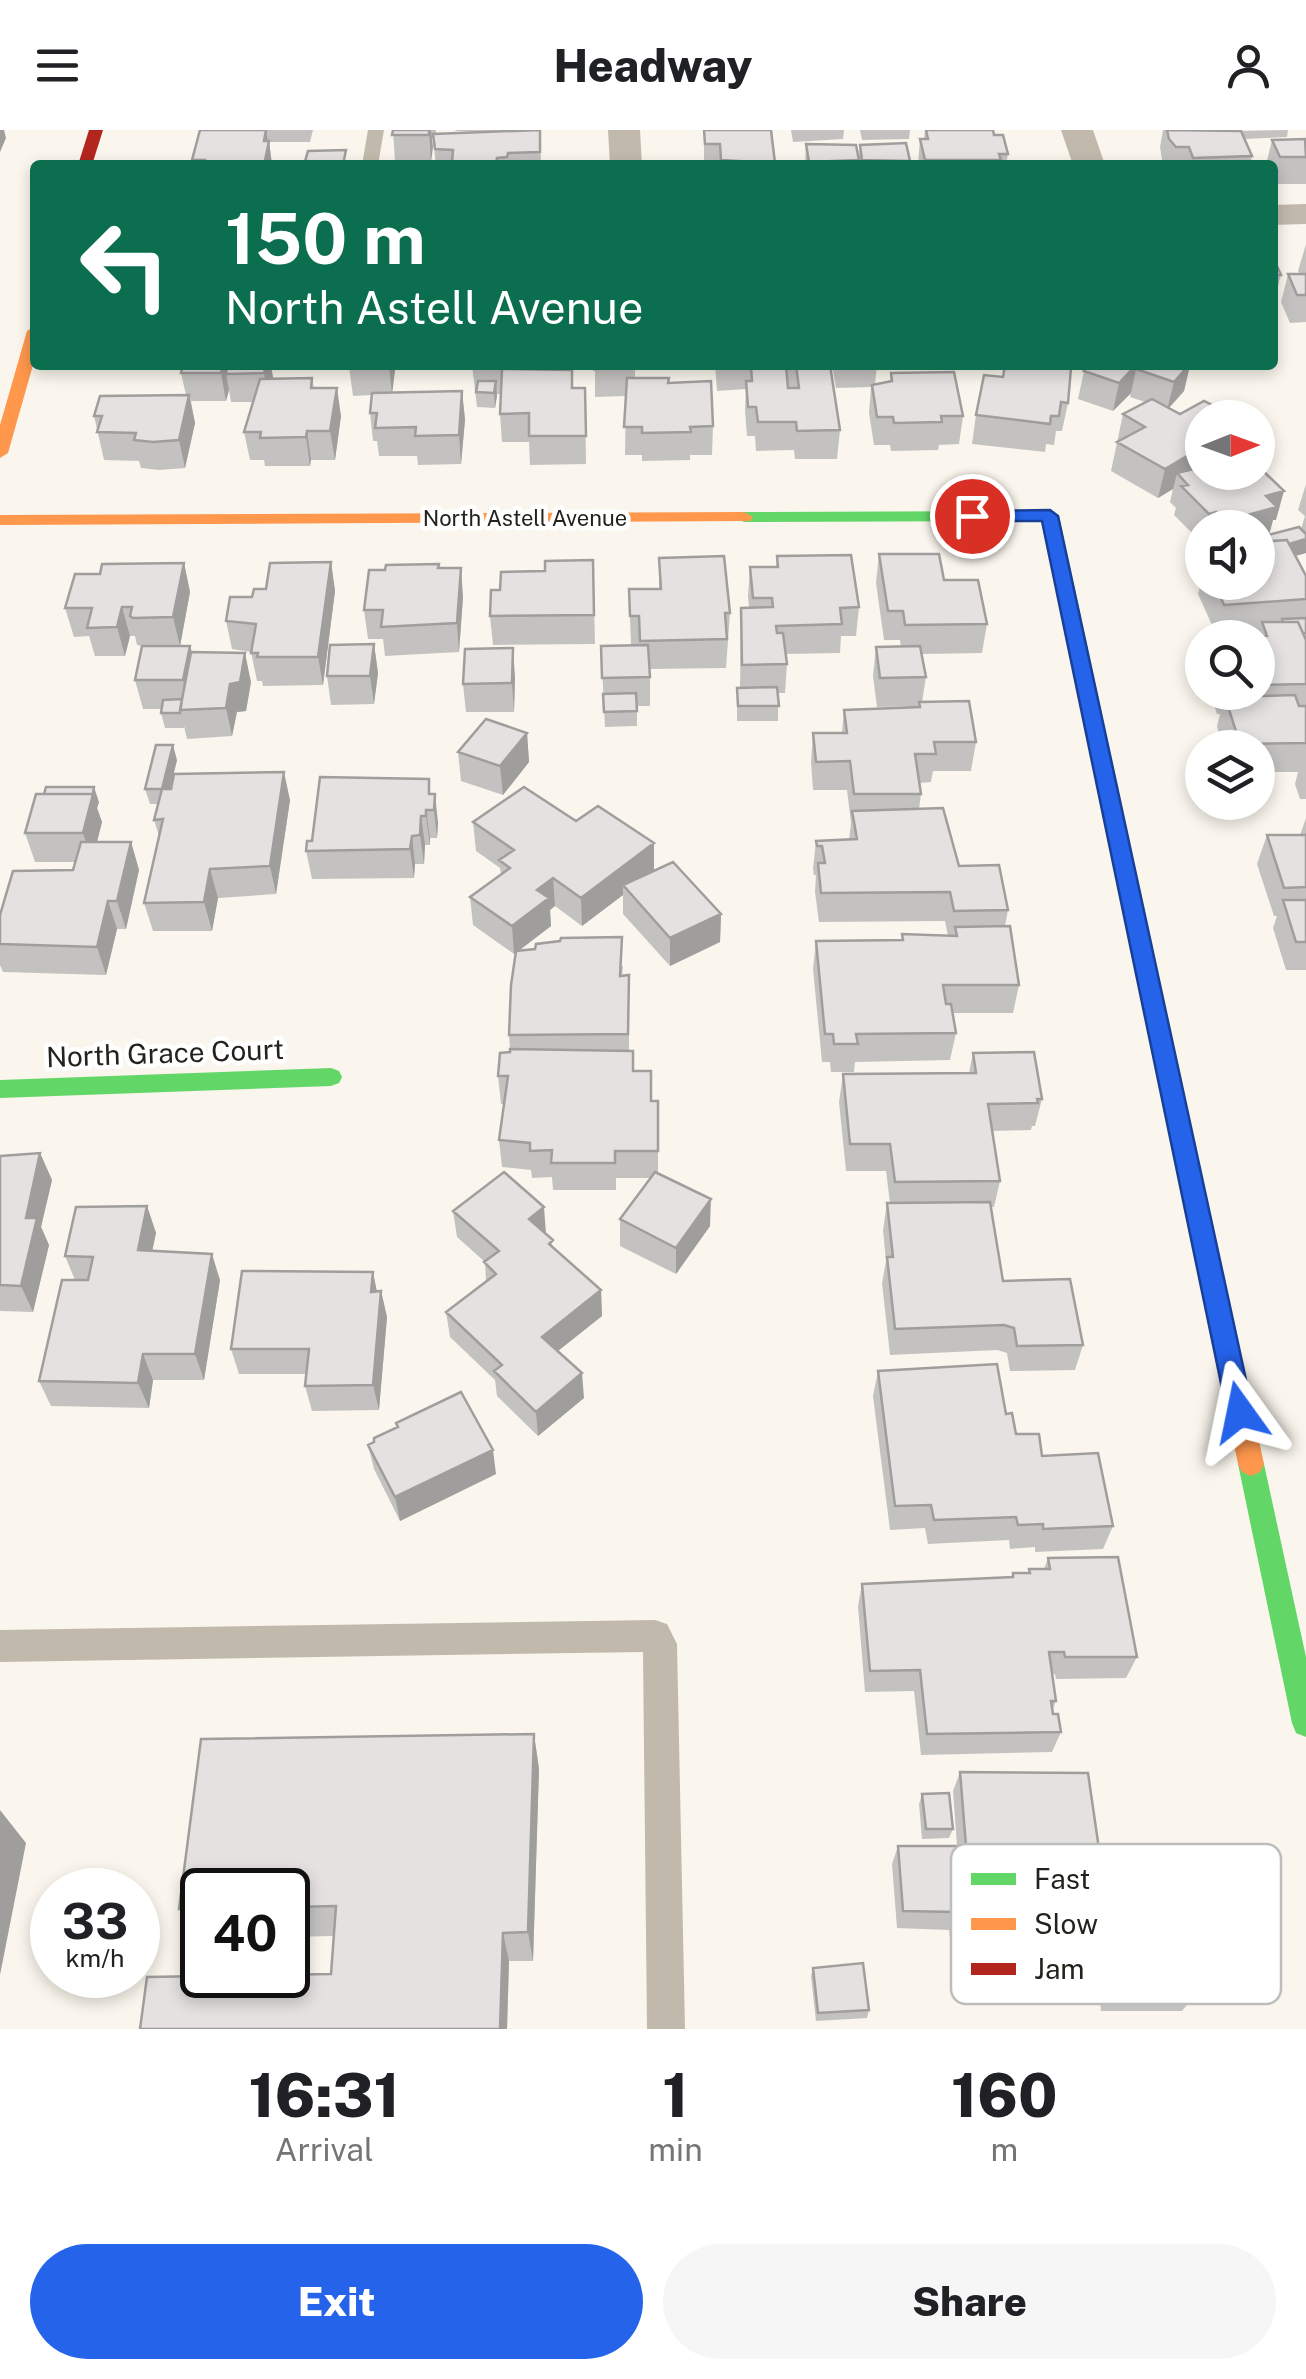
<!DOCTYPE html>
<html lang="en">
<head>
<meta charset="utf-8">
<style>
  body { margin:0; font-family:"Public Sans",sans-serif; background:#f6f6f6; color:#202124; height:100vh; display:flex; flex-direction:column; font-size:38px; white-space:nowrap }
  * { box-sizing:border-box; margin:0 }
  p { font-size:32px; color:#757577 }
  .icon { flex:none; width:55px; height:55px; fill:none; stroke:currentColor; stroke-width:2; stroke-linecap:round; stroke-linejoin:round }
  .map { position:relative; height:1899px; overflow:hidden }
  .panel { display:flex; flex-direction:column; background:#fff; flex:1 }
  .panel>* { flex:none }
  .hud { position:absolute; left:30px; top:30px; width:1248px; height:210px; border-radius:10px; box-shadow:0 5px 15px #0003; background:#0b6e4f; color:#fff; overflow:hidden }
  .needle { width:65px; rotate:89deg }
  .tools { position:absolute; left:1185px; top:270px; display:grid; gap:20px }
  .tools a { display:grid; place-items:center; width:90px; height:90px; border-radius:50%; background:#fff; box-shadow:0 5px 15px #0003; font-size:50px }
  .speed { position:absolute; left:30px; top:1738px; display:flex; gap:20px; font-size:50px; font-weight:700; text-align:center }
  .speed>* { display:grid; place-content:center; width:130px; height:130px; border-radius:50%; background:#fff; box-shadow:0 5px 15px #0003; line-height:1 }
  .speed small { font-size:25px; font-weight:400 }
  .speed .limit { border:5px solid #111; border-radius:15px; background:#fff; color:#111 }
  .pin { position:absolute; display:grid; place-items:center; width:85px; height:85px; color:#fff; margin:-42px; border:5px solid #fff; border-radius:50%; box-shadow:0 2px 10px #0007 }
  .me { position:absolute; width:110px; margin:-55px; rotate:348deg; stroke-linejoin:round; filter:drop-shadow(0 0 8px #0008) }
  .turn { display:flex; align-items:center; gap:35px; height:210px; padding:0 30px; font-size:45px }
  .turn .icon { width:130px; height:130px; stroke-width:2.5 }
  .turn b { display:block; font-size:70px; line-height:85px }
  .eta { display:flex; justify-content:space-evenly; align-items:center; height:170px; text-align:center }
  .eta b { font-size:60px; font-weight:800; line-height:70px }
  .primary-button { display:flex; gap:20px; margin-top:auto; padding:20px 30px }
  .primary-button a { flex:1; height:115px; border-radius:60px; background:#2563eb; color:#fff; font-size:40px; font-weight:800; line-height:115px; text-align:center }
  .primary-button a+a { background:#f6f6f6; color:#202124 }
  header { display:flex; justify-content:space-between; align-items:center; height:130px; padding:0 30px; background:#fff; font-size:45px; font-weight:800 }
  .map>svg:first-child { display:block }
  .lines { fill:none; stroke-linecap:round; stroke-linejoin:round }
  .lane { fill:#c1baac; fill-rule:evenodd }
  .street { fill:#c1baac; fill-rule:evenodd }
  .fast { fill:#63d668; fill-rule:evenodd }
  .slow { fill:#ff974d; fill-rule:evenodd }
  .jam { fill:#b3261e; fill-rule:evenodd }
  .wall { fill:#c4c2c1 }
  .shaded-wall { fill:#a09e9d }
  .building { fill:#e4e1e0; stroke:#a09e9d; stroke-width:2.5 }
  .route { fill:#2563eb; stroke:#184099; stroke-width:2.5 }
  .labels { text-anchor:middle; stroke-width:9; stroke-linejoin:round; paint-order:stroke }
  .far-street-label { font-size:22px; fill:#24221c; stroke:#fff }
  .street-label { font-size:28px; fill:#24221c; stroke:#fff }
  .key { fill:#fff; stroke:#bdbdbb; stroke-width:2.5 }
  .key-label { font-size:28px; fill:#24221c }
</style>
</head>
<body>
<header><svg class="icon" aria-label="menu" viewBox="0 0 24 24"><path d="M4 6h16M4 12h16M4 18h16"/></svg>Headway<svg class="icon" aria-label="person" viewBox="0 0 24 24"><circle cx="12" cy="8" r="4"/><path d="M4 21q1-7 8-7t8 7"/></svg></header>
<div class="map">
<svg width="1306" height="1899" viewBox="0 0 1306 1899">
  <rect width="100%" height="100%" fill="#faf6ed"/>
  <g class="lines">
    <path class="lane" d="M368 0H384L378 35H362Z
      M655 1490 667 1494 677 1514 685 1899H647L643 1522 0 1532V1500Z"/>
    <path class="street" d="M608 0H640L642 35H610Z
      M1061 0H1093L1105 35H1073Z
      M1306 74V94L1272 95V75Z"/>
    <path class="fast" d="M1050 381 1059 386 1116 649 1106 656 1096 649 1042 391 744 392 735 387 744 382Z
      M331 938 339 941 342 947 339 953 331 956 0 968V950Z
      M1251 1322 1260 1326 1264 1334 1306 1527V1607L1296 1603 1292 1593 1238 1334 1242 1326Z"/>
    <path class="slow" d="M35 196V228L8 323 0 328V295L27 201Z
      M744 382 753 387 750 391 0 395V385Z
      M1106 642 1116 649 1264 1334 1260 1342 1251 1346 1242 1342 1238 1334 1096 649Z"/>
    <path class="jam" d="M89 0H103L92 35H78Z"/>
  </g>
  <path class="wall" d="M200 0H313L310 12H269L272 35H193L192 30Z
    M393 0H436V4L483 2 456 1 455 0H540L541 35H436L433 9H432L431 32H395Z
    M704 0H771L775 35H704Z
    M791 0H844L843 9 793 12Z
    M860 0H910L909 9 862 10Z
    M925 0H993L994 5 1008 24 1006 35H918L920 9H924Z
    M1163 0 1237 1 1288 0 1287 7 1245 9 1252 26 1250 35H1163L1160 17Z
    M1272 10 1306 11V54H1274L1272 35H1266Z
    M806 14 859 27 860 15 910 31V35H805Z
    M1306 114V192L1290 193 1281 172 1288 144H1300L1298 141Z
    M1272 125 1281 145 1274 172H1272Z
    M183 235H271L273 249 312 248 314 258 341 286 335 330H311L310 336H265L264 330H250L244 302 253 272H231L229 260 226 271H191L195 293 185 338 159 340 141 338 139 331 104 330 94 286 186 265 181 243Z
    M394 235 392 262 462 261 465 290 461 334 418 335 417 326H379L377 311H373L370 283 372 265 353 266 349 237Z
    M472 235H514V239L573 258H585L586 334 530 335 529 312H502L500 284 501 264H497L495 278 477 277Z
    M593 235H635V248L669 253 713 296 712 325H690V330L642 331V325H625L626 266 595 267V241H593Z
    M715 235H830L840 300 837 329H795L794 320 756 321 755 306H747L745 280 746 259 717 261Z
    M832 235H877L875 254 890 252 891 243 963 286 959 314 939 315 938 320 891 321 890 315H874L869 283 871 257 836 258Z
    M1137 235 1131 263 1113 281 1078 269 1084 241Z
    M1190 235 1184 261 1169 278 1202 342 1276 390H1273L1269 404 1301 399 1305 386 1298 380 1306 354V423L1296 426 1306 446V669H1300L1295 654 1298 642H1258V618H1223L1217 596 1220 584H1217L1210 562H1258V508L1260 501 1216 504 1198 464 1202 449V452H1258L1263 407 1258 409V398H1202V413L1174 385 1176 378 1170 372 1173 359 1158 368 1111 341 1123 284 1145 272 1130 267 1136 239Z
    M1003 247 1068 273 1062 301H1056L1054 315 1046 314 1045 322 972 314 976 285Z
    M879 424 944 450 987 494 982 523 922 524 926 547 922 572 976 612 971 641H933L931 652 919 653 921 664 919 679 959 736 1008 780 1005 796 1019 855 1013 883H953L956 903 950 930 855 932 854 942H831L830 932H822L813 839 816 811 902 810V804L948 806 945 791 819 792 815 762 816 745H814L813 739 816 711 849 710 851 693 847 660H813L811 632 813 603H842L844 580 919 576 877 577 873 546 876 517H901L900 510H884L876 453Z
    M777 426 859 477 856 506H841L840 523 785 524 787 534 785 563H778V591H737V558H740L741 478H749L748 466 750 437H776Z
    M659 428 730 483 726 538 650 539V576H637V596L605 597 601 516 631 515 629 459H659Z
    M593 430 595 514 493 515 490 486 500 460 545 441Z
    M331 432 335 461 323 555 263 556 262 551H257L251 522 232 519 226 491 252 467 266 459Z
    M184 433 190 462 180 516H190L192 522 251 552 246 581 237 582 232 606 187 609 184 596V598H165L161 583 162 579H143L135 550 142 516 137 515 135 506H130L125 526H95L89 506 74 507 65 478 100 444Z
    M439 438 463 467 459 522 385 526 383 509H368L364 480Z
    M374 514 378 543 374 574 331 575 327 546Z
    M515 547 514 582H466L463 554Z
    M527 603 529 632 503 665 461 651 458 622Z
    M177 630 170 659 290 670 276 764 218 768 212 801H153L144 773 159 706 154 690 158 674H150L145 659Z
    M431 664 438 693 437 708H430V715H425L424 734H415L414 748 312 749 306 721 312 711Z
    M99 672 97 678 102 692 97 712H131L139 740 126 799H117L106 845 3 842 0 835V785L73 740 75 732H35L25 703Z
    M1306 688V840H1286L1273 798 1277 786H1274L1257 734 1267 705H1300Z
    M576 691 721 784 720 812 670 836 623 784V765L582 796 555 776 550 780 551 796 519 821 623 836 622 846 629 845V921L633 941 651 971H658V1043L710 1096 676 1144 620 1116V1089L651 1048H616V1060H553L552 1047 532 1048 531 1040 502 1037 499 1010 504 974H501L498 946 510 919 509 905 516 823 514 824 473 795 470 767 501 744 500 738 476 721 473 692Z
    M973 923 1042 969 1035 996H1032L1031 1000 992 1001 1000 1051 994 1077H991L1003 1151 1083 1215 1075 1240 1010 1241 1007 1223 997 1220 890 1225 882 1153 886 1131 883 1100 887 1073H890L886 1041H846L839 972 843 944 969 943Z
    M40 1023 52 1050 41 1097 49 1115 33 1182 0 1181V1026Z
    M147 1076 156 1103 152 1121 220 1150 204 1250H153L149 1278 51 1276 39 1251 75 1150 65 1126Z
    M453 1081 546 1104 554 1118 601 1160 602 1186 558 1221 584 1268 538 1306 497 1266 495 1250 450 1207 446 1182 486 1151 485 1132 457 1107Z
    M373 1142 377 1162 381 1161 387 1187 379 1280 312 1281 305 1256 306 1244H239L231 1219Z
    M878 1241 1006 1284 1016 1304 1042 1326 1113 1396 1103 1419 1035 1422V1417L1010 1419 1009 1410 928 1414 925 1398 890 1400 873 1266Z
    M396 1293 496 1344 400 1391 374 1339 368 1315 397 1298Z
    M1048 1428 1137 1527 1126 1548 1056 1549 1055 1544H1052L1056 1571 1053 1579V1584L1061 1602 1052 1622 921 1625 914 1561 865 1562 858 1476 862 1454 1011 1447 1013 1443H1028L1029 1439H1044Z
    M534 1604 539 1639 533 1831H509L507 1899H140L147 1847 331 1844 334 1806 288 1807V1760H202V1809H198L179 1779 201 1609Z
    M960 1642 1100 1726 1115 1765 1195 1865 1182 1881H1101L1097 1845 1092 1853 1059 1854 1058 1845H1042L1036 1855 1013 1856 1012 1846H969V1835H953L949 1800 897 1798 892 1734 898 1716H957L953 1661Z
    M922 1664 953 1699 949 1708 922 1709 919 1674Z
    M813 1838 869 1880 867 1888 816 1891 811 1846Z"/>
  <path class="shaded-wall" d="M0 0H4L6 8 0 22Z
    M266 0 268 13 269 11 272 35H264V11Z
    M429 0H431L433 17 431 32Z
    M223 235H229L226 244 229 260 226 271 221 243Z
    M266 235H271L273 248 269 272 264 243Z
    M389 235H394L395 241 392 265Z
    M1137 235 1131 263 1113 281 1119 253Z
    M1189 235H1190L1184 261 1167 280 1174 252Z
    M496 251 497 266 495 278 494 263Z
    M337 258 341 286 335 330 330 301Z
    M462 261 465 290 461 334 459 305Z
    M189 265 195 293 185 338 179 310Z
    M307 301 311 330 310 336 306 307Z
    M1202 317V342L1177 343 1173 359 1158 368 1165 339Z
    M1284 361 1276 390H1273L1269 405 1258 409V398H1223L1225 391 1266 366Z
    M1216 382 1212 398H1206L1209 384Z
    M1306 409V423L1270 432 1275 417Z
    M331 432 335 461 323 555 318 527Z
    M184 433 190 462 180 516 173 487Z
    M461 438 463 467 459 522 457 493Z
    M122 477 130 506 125 526 117 497Z
    M374 514 378 543 374 574 370 546Z
    M190 516 197 545 190 578 183 550Z
    M513 518 515 547 514 582 512 553Z
    M245 523 251 552 246 581 237 582 232 606 226 578 230 554Z
    M527 603 529 632 503 665 500 636Z
    M173 615 177 630 166 674 162 659Z
    M284 642 290 670 276 764 270 736Z
    M94 657 99 672 97 678 102 692 92 731 83 703Z
    M435 664 438 693 437 708 434 680Z
    M426 680 430 708V715L426 686Z
    M421 686 425 715 424 734 420 705Z
    M412 706 415 734 414 748 410 719Z
    M131 712 139 740 126 799 117 771Z
    M654 713V741L623 755V765L582 796 581 768Z
    M210 739 218 768 212 801 204 772Z
    M553 748 555 776 550 780 551 796 514 824 512 796 537 760Z
    M108 771 117 799 106 845 97 817Z
    M721 784 720 812 670 836V808Z
    M40 1023 52 1050 41 1097 49 1115 33 1182 21 1156 26 1088Z
    M711 1069 710 1096 676 1144V1118Z
    M147 1076 156 1103 147 1146 138 1120Z
    M544 1077 546 1104 529 1089Z
    M212 1124 220 1150 204 1250 195 1224Z
    M373 1142 378 1168 371 1162Z
    M601 1160 602 1186 544 1232 542 1207Z
    M381 1161 387 1187 379 1280 373 1255Z
    M143 1224 153 1250 149 1278 138 1253Z
    M582 1243 584 1268 538 1306 536 1282Z
    M493 1320 496 1344 400 1391 395 1367Z
    M534 1604 539 1639 533 1831 528 1802Z
    M0 1680 26 1713 0 1845Z
    M503 1803 509 1831 507 1899H500Z"/>
  <path class="building" d="M200 0H266L264 11H269L264 35H204L205 30H192Z
    M393 0H429V5H392Z
    M540 0V22L508 23 507 27 497 28 496 35 452 33 453 20 435 19 433 4Z
    M704 0H771L775 33 721 30 720 14H705Z
    M926 0H993L994 5H1003L1008 24H999L1001 30H925L920 9H928Z
    M1167 0 1241 1 1252 26 1193 28 1189 17H1176L1169 9Z
    M1305 9 1306 27H1280L1272 10Z
    M906 13 910 31 862 30 860 15Z
    M806 14 856 15 859 30 809 32Z
    M346 20 343 35H304L308 21Z
    M1272 125 1281 145H1272Z
    M1288 144H1306V165H1297Z
    M183 235H223L221 243H181Z
    M227 235H266L264 243 226 244Z
    M349 235H389V237H349Z
    M594 235H635V238L595 239Z
    M796 235H830L840 300 797 301 796 292H758L756 277H748L746 251H752L751 236H786L788 258H799Z
    M1005 235H1044L1071 238 1068 273 1061 272 1059 286H1051L1050 294 976 285 984 245 1003 247Z
    M1090 235H1136L1119 253 1084 241Z
    M1140 235H1189L1174 252 1136 239Z
    M502 239 572 240V258H585L586 306H529V283L500 284Z
    M954 242 963 286H941L942 292 894 293 893 287H877L872 255 892 251 891 243Z
    M312 248 311 258H337L330 301H307L306 307 260 308 261 302H244L260 249Z
    M627 248H669L668 253 711 251 713 296 690 297 691 302 642 303V297H624Z
    M478 251H496L494 263 476 262Z
    M462 261 459 305 415 306 416 297 375 298 377 283H370L372 263Z
    M189 265 179 310 153 312 134 310 136 303 97 302 102 286H94L100 266Z
    M1152 269 1180 284 1204 271 1236 287 1202 288V317L1165 339 1117 312 1145 297 1123 284Z
    M1258 336 1284 361 1266 366 1277 377 1225 391 1216 382 1209 384 1181 356 1188 355 1177 343 1202 337V342H1258Z
    M1299 397 1306 404V409L1289 414 1287 410 1269 411 1264 406Z
    M1287 410 1306 446V469L1224 475 1214 452H1258V412Z
    M879 424H939L944 450H978L987 494 905 495 903 481H888Z
    M851 425 859 477 840 478 842 494 776 496 777 503H783L787 534 742 535 741 478 773 477 772 468H753L750 437H778L777 426Z
    M724 426 730 483H725L727 509 640 511 639 486H630L629 459H661L659 428Z
    M593 430 594 485 490 486 491 460H500L501 442 545 441V431Z
    M331 432 318 527H257L258 523H251L256 494 226 491 230 467H252L254 459H266L270 433Z
    M184 433 173 487 133 488 130 486 132 477H122L117 497 87 498 92 478H65L75 444H100L102 434Z
    M439 434 438 438H461L457 493 381 497 383 480H364L369 440H385L386 435Z
    M1306 488V503H1303L1298 492H1283L1282 489Z
    M1262 492H1298L1306 510V554L1258 555V508L1255 507 1267 506Z
    M374 514 370 546H327L330 515Z
    M648 515 650 547 602 548 601 516Z
    M142 516H190L183 550H135Z
    M920 516 926 547 880 548 876 517Z
    M513 518 512 553 463 554 465 519Z
    M191 522 245 523 240 552 230 554 226 578 180 580Z
    M777 557 779 576H738L737 558Z
    M636 563 637 581 604 582 603 564Z
    M1295 565 1299 576H1306V613L1240 614 1225 567Z
    M182 569 180 583H161L163 570Z
    M969 571 976 612H934L936 624H915L921 664H854L850 631 816 632 813 603H847L844 580 920 577 919 572Z
    M486 589 527 603 500 636 458 622Z
    M156 615H173L162 659H145Z
    M284 642 270 736 210 739 204 772 144 773 163 689 154 690 162 659H171L174 644Z
    M320 647 429 649V664H435L434 680H426V686H421L420 705 412 706 410 719 306 721 307 711H312Z
    M46 657H94L93 664H44Z
    M524 657 576 691 598 676 654 713 581 768 553 748 537 760 549 768 512 796 470 767 510 738 499 730 514 720 473 692Z
    M36 664H93L83 703H25Z
    M943 678 959 736 999 735 1008 780 954 781 950 762 821 763 818 733H825L822 716H817L816 711 857 709 852 681Z
    M1267 705H1306V757L1284 758Z
    M81 712H131L117 771H108L97 817 0 814V785L13 741 73 740Z
    M673 732 721 784 670 808 623 755Z
    M1283 770H1306V812H1296Z
    M1010 796 1019 855H943L946 874H951L956 903 856 904 858 914H834L833 904H825L816 811 903 810 902 804 957 806 955 797Z
    M622 807 620 846 629 845 628 904 509 905 511 855 516 821 535 819 536 814 560 811 561 808Z
    M510 919 633 921V941H651V971H658V1021H615V1033H551L552 1020 530 1021V1013L499 1010 508 946H498L500 923 510 922Z
    M1034 922 1042 969H1037L1038 973 988 974 1000 1051 895 1052 890 1014H850L843 944 976 943 973 923Z
    M40 1023 26 1088H37L21 1156 0 1155V1026Z
    M504 1042 544 1077 529 1089 553 1110 549 1114 601 1160 542 1207 582 1243 536 1282 494 1241 502 1235 446 1182 496 1144 484 1132 499 1121 453 1081Z
    M655 1042 711 1069 676 1118 620 1089Z
    M990 1072 1003 1151 1070 1149 1083 1215 1017 1216 1014 1198 1004 1195 895 1199 887 1127H893L887 1073Z
    M147 1076 138 1120 212 1124 195 1224H143L138 1253 39 1251 62 1150H88L93 1127 65 1126 76 1077Z
    M242 1141 373 1142 371 1162 381 1161 373 1255 305 1256 309 1219H231Z
    M997 1234 1006 1284 1012 1283 1016 1304H1039L1042 1326 1098 1323 1113 1396 1043 1399V1394L1018 1395 1016 1387 934 1390 931 1375 895 1376 878 1241Z
    M461 1262 493 1320 395 1367 368 1315 374 1312V1308L398 1297 396 1293Z
    M1118 1427 1137 1527H1065L1064 1522H1049L1056 1571H1051L1053 1584H1058L1061 1602 927 1604 920 1540 870 1541 862 1454 1013 1447V1443H1030L1029 1439H1050L1048 1428Z
    M534 1604 528 1802 503 1803 500 1899H140L147 1847 331 1844 336 1776 288 1777V1760H202V1779H179L201 1609Z
    M960 1642 1088 1643 1100 1726H1110L1115 1765H1176L1180 1788H1185L1195 1865H1113L1108 1827H1101L1103 1837 1069 1838 1068 1829H1045L1046 1839 1022 1840 1021 1830 977 1829V1818L960 1819 956 1782 903 1781 898 1716H966Z
    M949 1663 953 1699H926L922 1664Z
    M863 1833 869 1880 818 1883 813 1838Z"/>
  <path class="route" d="M1050 380 1058 386 1253 1282 1249 1290 1240 1293 1231 1290 1227 1282 1042 391H972L963 386 972 381Z"/>
  <g class="labels">
    <g class="far-street-label">
      <text x="525" y="396">North Astell Avenue</text>
    </g>
    <g class="street-label">
      <text transform="translate(165 923) rotate(-2)" y="10">North Grace Court</text>
    </g>
  </g>
  <rect x="951" y="1714" width="330" height="160" rx="15" class="key"/>
  <rect x="971" y="1743" width="45" height="12" fill="#63d668"/>
  <rect x="971" y="1788" width="45" height="12" fill="#ff974d"/>
  <rect x="971" y="1833" width="45" height="12" fill="#b3261e"/>
  <g class="key-label">
    <text x="1034" y="1759">Fast</text>
    <text x="1034" y="1804">Slow</text>
    <text x="1034" y="1849">Jam</text>
  </g>
</svg>
<div class="tools">
<a><svg class="needle" viewBox="-14 -14 28 28"><path d="M0-13l5 13h-10z" fill="#e53935"/><path d="M0 13l5-13h-10z" fill="#757577"/></svg></a>
<a><svg class="icon" aria-label="sound" viewBox="0 0 24 24"><path d="M4 9h4l5-4v14l-5-4H4zM17 9q2 3 0 6"/></svg></a>
<a><svg class="icon" aria-label="search" viewBox="0 0 24 24"><circle cx="10" cy="10" r="6"/><path d="M15 15l6 6"/></svg></a>
<a><svg class="icon" aria-label="layers" viewBox="0 0 24 24"><path d="M12 4l9 5-9 5-9-5zM3 14l9 5 9-5"/></svg></a>
</div>
<div class="speed"><div>33<small>km/h</small></div><div class="limit">40</div></div>
<div class="pin" style="left:972px;top:386px;background:#d93025"><svg class="icon" aria-label="arrive" viewBox="0 0 24 24"><path d="M6 21V4h12l-3 4 3 4H6"/></svg></div>
<svg class="me" style="left:1240px;top:1282px" viewBox="-20 -20 40 40"><path d="M0-17L14 15 0 8-14 15z" fill="#2563eb" stroke="#fff" stroke-width="4"/></svg>
<div class="hud">
<div class="turn"><svg class="icon" aria-label="left" viewBox="0 0 24 24"><path d="M17 20v-9H6M10 6l-5 5 5 5"/></svg><div><b>150 m</b>North Astell Avenue</div></div>
</div>
</div>
<section class="panel">
<div class="eta">
<div><b>16:31</b><p>Arrival</p></div>
<div><b>1</b><p>min</p></div>
<div><b>160</b><p>m</p></div>
</div>
<div class="primary-button"><a>Exit</a><a>Share</a></div>
</section>
</body>
</html>
